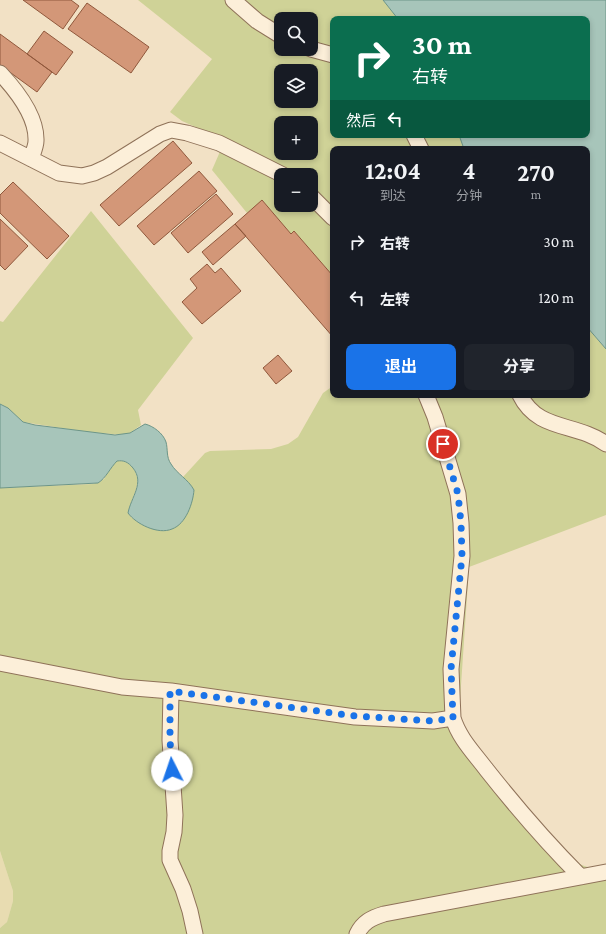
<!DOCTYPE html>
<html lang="zh">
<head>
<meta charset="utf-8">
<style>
  body { margin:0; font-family:"Crimson Pro","Noto Sans SC",serif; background:#20242c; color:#f1f3f6; height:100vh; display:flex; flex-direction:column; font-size:15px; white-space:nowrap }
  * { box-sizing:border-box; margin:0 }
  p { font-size:13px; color:#9ea1a6 }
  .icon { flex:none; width:22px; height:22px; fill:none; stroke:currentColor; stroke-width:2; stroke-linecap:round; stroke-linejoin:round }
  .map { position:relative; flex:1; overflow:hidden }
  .sheet { position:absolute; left:330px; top:146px; width:260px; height:252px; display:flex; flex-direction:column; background:#171b24; border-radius:8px; box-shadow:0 2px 6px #0003 }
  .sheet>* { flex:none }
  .guide { position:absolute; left:330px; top:16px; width:260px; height:122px; border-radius:8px; box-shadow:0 2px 6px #0003; background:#0b6e4f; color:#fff; overflow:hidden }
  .buttons { position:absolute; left:274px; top:12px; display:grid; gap:8px }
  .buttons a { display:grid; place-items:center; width:44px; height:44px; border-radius:8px; background:#171b24; box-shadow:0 2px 6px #0003; font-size:20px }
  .pin { position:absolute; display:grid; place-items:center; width:34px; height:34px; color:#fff; margin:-17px; border:2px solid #fff; border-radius:50%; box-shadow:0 1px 4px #0007 }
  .me { position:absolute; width:44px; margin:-22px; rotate:356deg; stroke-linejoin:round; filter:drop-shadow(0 0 3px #0008) }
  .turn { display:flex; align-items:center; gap:14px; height:84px; padding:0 16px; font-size:18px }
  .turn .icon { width:52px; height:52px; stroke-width:2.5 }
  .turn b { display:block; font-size:28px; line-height:34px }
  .then { display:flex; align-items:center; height:38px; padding:0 16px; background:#0003; gap:8px; font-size:15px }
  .eta { display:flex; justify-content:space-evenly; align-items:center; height:68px; text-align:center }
  .eta b { font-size:24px; font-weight:700; line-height:28px }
  .cta { display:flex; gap:8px; margin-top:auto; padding:8px 16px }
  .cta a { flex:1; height:46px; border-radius:8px; background:#1a73e8; color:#fff; font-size:16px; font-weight:700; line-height:46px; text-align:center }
  .cta a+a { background:#20242c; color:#f1f3f6 }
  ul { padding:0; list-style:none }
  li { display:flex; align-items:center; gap:12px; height:56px; padding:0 16px }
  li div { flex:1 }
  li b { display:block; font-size:15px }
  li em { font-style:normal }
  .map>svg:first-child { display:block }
  .farmland { fill:#e8dcb1 }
  .green { fill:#cfd297; fill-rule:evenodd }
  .water { fill:#a7c5ba; stroke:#6c9588 }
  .building { fill:#d39778; stroke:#90583c }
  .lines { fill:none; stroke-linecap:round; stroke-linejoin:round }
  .street-casing { stroke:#8f7259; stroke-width:17 }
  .street { stroke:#fcefd9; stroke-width:15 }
  .route { stroke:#1a73e8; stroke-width:7; stroke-dasharray:0 12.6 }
</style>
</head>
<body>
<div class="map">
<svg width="606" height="934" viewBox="0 0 606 934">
  <rect width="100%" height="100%" fill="#f2e1c5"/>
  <path class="farmland" d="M0 851 13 891V901L7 922 0 928Z"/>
  <path class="green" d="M138 0H383L398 19H333V135H459L464 149H333V276L294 231 291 234 263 201 247 213 212 170 225 140 182 121 170 112 212 59ZM281 19H311V49H281ZM281 71H311V101H281ZM281 123H311V153H281ZM281 175H311V205H281Z
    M91 211 193 338 138 410 141 425 130 433 125 435 87 432 23 422 8 408 0 404V321L3 322Z
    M587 327 606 349V515L469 567 459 715 461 725 476 751 574 861C586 868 592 869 606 867V934H0V928L7 922 13 901V891L0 851V488L93 484 104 479 110 468 117 461C124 460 128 462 133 468 144 483 131 497 128 513 134 521 141 524 150 528L190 484 183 477 205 453 210 451 271 449 288 444 298 437 323 393 333 386V395H587Z"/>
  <path class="water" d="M383 0H606V349L587 327V149H464L459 135H587V19H398Z
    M0 404 8 408 23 422 35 425 115 435 130 433 145 424C153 426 163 433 166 442 168 449 166 457 171 464 177 474 188 479 194 490 193 503 186 524 172 529 158 535 136 524 128 513 131 497 145 483 133 468 128 462 124 460 117 461 110 468 106 478 98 483L0 488Z"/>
  <path class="building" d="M23 0H71L79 6 63 29Z
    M87 3 149 47 131 73 68 29Z
    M44 31 73 52 56 75 27 54Z
    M0 34 52 72 37 92 0 65Z
    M173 141 192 163 119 226 100 205Z
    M199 171 217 191 154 245 137 226Z
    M13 182 69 236 47 259 0 213V195Z
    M216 194 233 214 188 253 171 233Z
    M262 200 291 234 294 231 333 276V337L235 224Z
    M0 219 28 246 5 270 0 265Z
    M235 224 246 236 213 265 202 252Z
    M207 264 215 273 221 268 241 291 202 324 182 302 197 288 190 279Z
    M278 355 292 371 276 384 263 368Z"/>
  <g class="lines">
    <g class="street-casing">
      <path id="street" d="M233 0 257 21 281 36
        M311 49 333 55
        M0 73C16 90 37 116 36 141 36 146 33 153 31 159
        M414 135 421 149
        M0 143 59 173 82 176 94 173 107 167 160 134 171 130 187 133 219 143 283 175
        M311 196 333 218
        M426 395 435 417 458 494 461 523 462 556 451 669 453 718C459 738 474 753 486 769 516 807 547 843 581 877
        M520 395C538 432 576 422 606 444
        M0 663 122 687 171 691 170 740 175 815 174 832 170 851V860L183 889 190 911 195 934
        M171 691 355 717 433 721 453 718
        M357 934C363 922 371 918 384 914L606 872"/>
    </g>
    <use href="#street" class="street"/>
  </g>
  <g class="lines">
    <path class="route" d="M172 770 170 740V691L355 716 433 721 453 718 451 669 462 556 461 523 458 494 443 444"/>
  </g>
</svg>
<div class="buttons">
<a><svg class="icon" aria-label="search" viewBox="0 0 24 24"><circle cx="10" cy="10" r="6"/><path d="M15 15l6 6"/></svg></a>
<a><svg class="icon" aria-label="layers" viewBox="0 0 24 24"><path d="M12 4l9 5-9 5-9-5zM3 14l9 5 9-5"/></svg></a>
<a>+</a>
<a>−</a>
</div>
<div class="pin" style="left:443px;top:444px;background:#d93025"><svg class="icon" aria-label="arrive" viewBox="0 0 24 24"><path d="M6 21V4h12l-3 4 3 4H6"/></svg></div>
<svg class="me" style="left:172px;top:770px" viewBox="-20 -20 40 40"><circle r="19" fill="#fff"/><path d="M0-13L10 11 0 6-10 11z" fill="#1a73e8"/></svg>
<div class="guide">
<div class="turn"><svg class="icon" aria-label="right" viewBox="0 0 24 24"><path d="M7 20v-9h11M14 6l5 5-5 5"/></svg><div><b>30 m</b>右转</div></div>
<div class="then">然后<svg class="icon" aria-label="left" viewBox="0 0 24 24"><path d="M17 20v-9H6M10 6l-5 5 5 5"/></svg></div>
</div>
<section class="sheet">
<div class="eta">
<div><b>12:04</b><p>到达</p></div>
<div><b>4</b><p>分钟</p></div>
<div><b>270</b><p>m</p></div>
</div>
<ul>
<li><svg class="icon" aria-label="right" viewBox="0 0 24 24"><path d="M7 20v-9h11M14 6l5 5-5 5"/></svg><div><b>右转</b></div><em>30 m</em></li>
<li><svg class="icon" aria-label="left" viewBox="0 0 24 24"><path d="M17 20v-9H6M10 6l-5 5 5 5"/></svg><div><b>左转</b></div><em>120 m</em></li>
</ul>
<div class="cta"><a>退出</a><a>分享</a></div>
</section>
</div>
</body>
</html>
